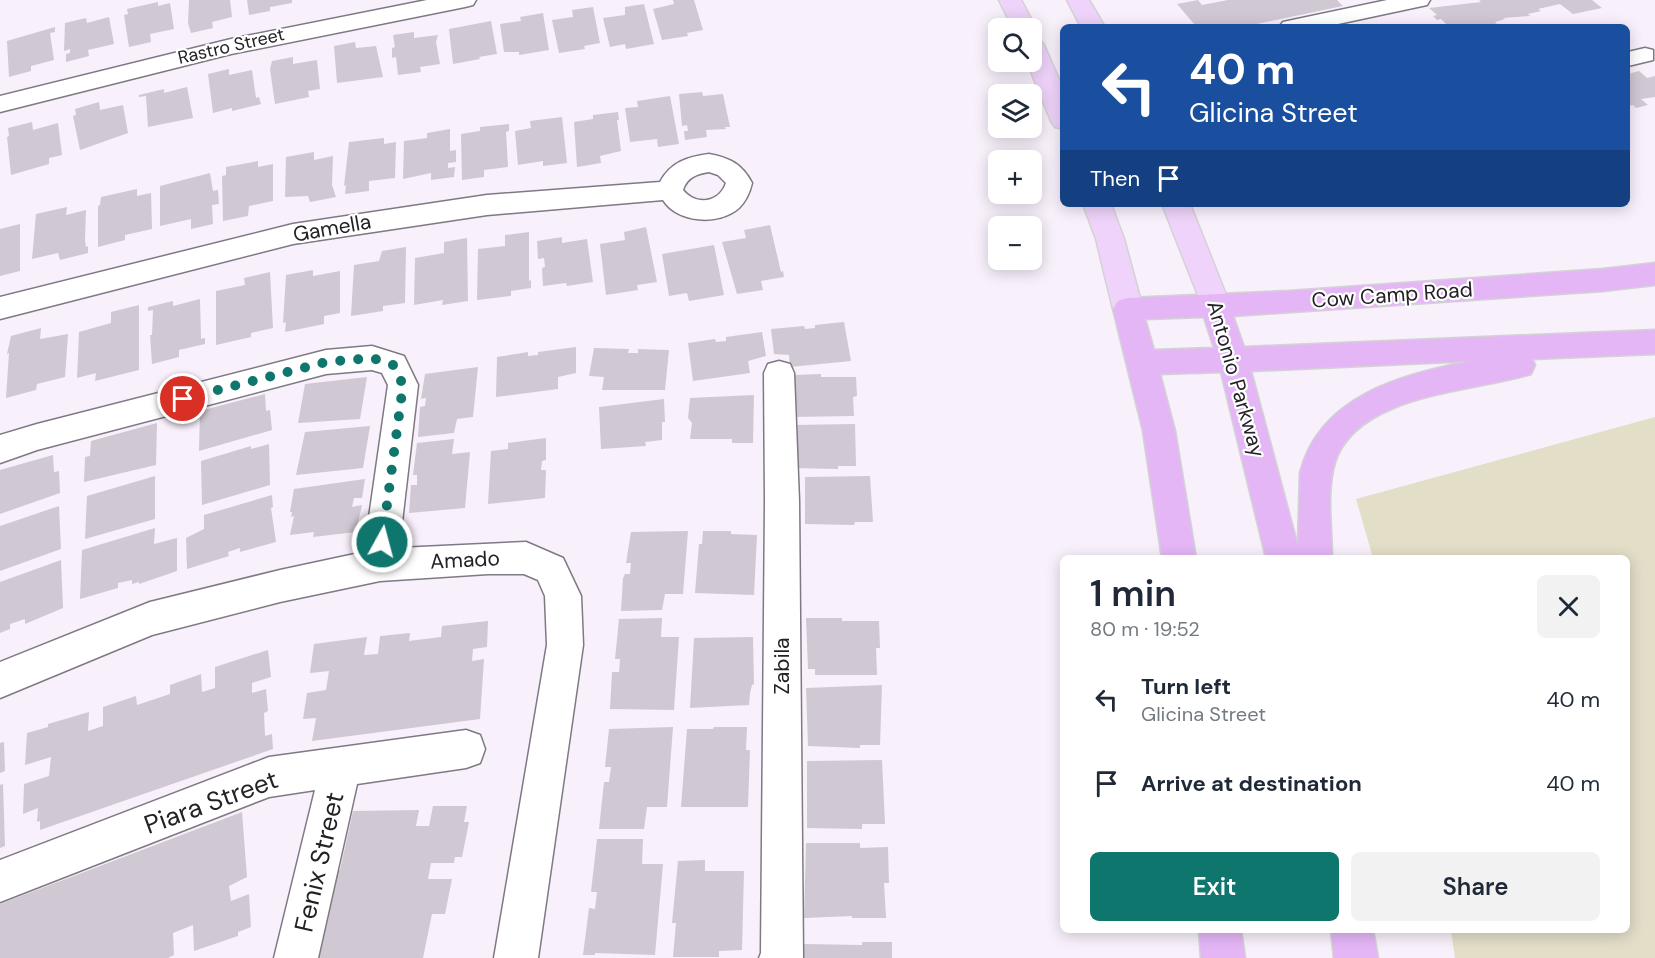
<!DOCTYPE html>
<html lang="en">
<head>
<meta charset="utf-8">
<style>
  body { margin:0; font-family:"DM Sans",sans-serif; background:#f2f2f3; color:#1f2937; height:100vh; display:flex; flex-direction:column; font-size:22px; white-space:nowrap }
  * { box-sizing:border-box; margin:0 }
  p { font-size:20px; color:#747a83 }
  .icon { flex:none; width:33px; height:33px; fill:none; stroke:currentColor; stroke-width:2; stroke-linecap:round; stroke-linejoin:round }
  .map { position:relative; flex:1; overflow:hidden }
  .side { position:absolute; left:1060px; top:555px; width:570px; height:378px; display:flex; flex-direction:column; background:#fff; border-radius:9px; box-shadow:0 3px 15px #0003 }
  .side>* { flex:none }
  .banner { position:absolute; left:1060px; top:24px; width:570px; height:183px; border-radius:9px; box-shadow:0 3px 15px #0003; background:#1a4fa0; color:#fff; overflow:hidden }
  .tools { position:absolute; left:988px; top:18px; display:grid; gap:12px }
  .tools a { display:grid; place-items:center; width:54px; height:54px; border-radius:9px; background:#fff; box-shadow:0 3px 15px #0003; font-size:30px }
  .pin { position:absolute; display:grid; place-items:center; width:51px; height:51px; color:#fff; margin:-26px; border:3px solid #fff; border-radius:50%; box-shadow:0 2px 6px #0007 }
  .me { position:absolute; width:66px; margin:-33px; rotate:7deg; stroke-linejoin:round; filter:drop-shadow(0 0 4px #0008) }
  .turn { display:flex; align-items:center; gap:21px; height:126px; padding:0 30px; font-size:27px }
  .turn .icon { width:78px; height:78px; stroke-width:2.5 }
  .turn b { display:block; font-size:42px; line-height:51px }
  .then { display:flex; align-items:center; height:57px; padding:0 30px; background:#0003; gap:12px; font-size:22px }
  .round { display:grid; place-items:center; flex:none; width:63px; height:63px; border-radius:9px; background:#f2f2f3 }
  .summary { display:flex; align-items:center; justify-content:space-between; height:102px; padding:0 30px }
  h1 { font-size:36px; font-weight:600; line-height:45px }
  .primary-button { display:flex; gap:12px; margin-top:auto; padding:12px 30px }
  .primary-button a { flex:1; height:69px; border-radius:9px; background:#0f766e; color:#fff; font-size:24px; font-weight:600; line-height:69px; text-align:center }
  .primary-button a+a { background:#f2f2f3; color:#1f2937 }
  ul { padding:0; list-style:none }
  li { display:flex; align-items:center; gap:18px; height:84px; padding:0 30px }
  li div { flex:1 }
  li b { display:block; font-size:22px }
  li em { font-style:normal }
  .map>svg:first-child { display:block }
  .green { fill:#e3dec8 }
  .building { fill:#d0c8d3 }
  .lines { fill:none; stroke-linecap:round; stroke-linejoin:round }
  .street-casing { stroke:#807883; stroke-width:3 }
  .primary-casing { stroke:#d3d3d3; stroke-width:3 }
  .highway-casing { stroke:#d3d3d3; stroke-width:3 }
  .street { fill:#fff; fill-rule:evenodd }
  .primary { fill:#efd3fa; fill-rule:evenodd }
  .highway { fill:#e4b6f6; fill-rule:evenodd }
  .route { stroke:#0f766e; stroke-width:10; stroke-dasharray:0 18 }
  .labels { text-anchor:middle; stroke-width:4.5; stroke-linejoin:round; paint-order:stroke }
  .far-street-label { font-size:18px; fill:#242125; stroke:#fff }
  .street-label { font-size:21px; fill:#242125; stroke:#fff }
  .near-street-label { font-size:26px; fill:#242125; stroke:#fff }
</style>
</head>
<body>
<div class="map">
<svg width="1655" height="958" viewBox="0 0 1655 958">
  <rect width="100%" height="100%" fill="#f8f0fb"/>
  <path class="green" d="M1655 417V958H1455L1451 930H1628V558H1373L1356 499Z"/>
  <path class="building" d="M189 0H230L232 17 212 22 213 28 191 33 188 23Z
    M247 0H292V3L270 7V11L249 15Z
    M673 0H694L703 30 687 33 688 36 662 40 653 9 674 4Z
    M1198 0 1202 5 1228 0H1337L1343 6 1247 26 1190 27 1195 25 1177 4Z
    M1479 0H1592L1602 8 1573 14 1560 4 1538 9 1541 11 1528 14 1530 16 1503 18 1505 19 1495 22 1499 26 1494 27H1449L1441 19 1437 20 1433 16 1437 15 1429 8 1481 2Z
    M158 2V6L170 3 174 29 150 34 151 42 129 47 124 15 128 14 127 9Z
    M644 4 654 44 626 49 625 44 610 47 603 18 625 15V7Z
    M593 7 600 43 584 46 585 49 559 53 552 20 573 17 572 10Z
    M543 13 549 50 519 55V52H504L500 24 521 21 520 17Z
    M109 17 114 44 88 50 89 56 66 62V54L70 53V49L64 51 65 23 86 18 87 23Z
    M491 21 497 54 479 57 480 59 453 64 449 29Z
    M55 27V32L50 33 54 60 31 66V71L9 77 7 41Z
    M414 32V38L438 35 436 42 440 64 420 67 421 72 398 75 396 57 392 58V48L395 47 393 35Z
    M355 42 356 48 376 46 383 77 337 83 334 46Z
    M293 57V64L317 60 320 89 308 91 309 97 275 104 270 69 272 61Z
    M229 69V75L252 70 256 98 259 97 261 104 232 111V108L213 113 208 74Z
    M1639 71 1647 78 1655 76V97L1641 99 1648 105 1636 108 1633 105 1628 106V74Z
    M187 87 193 118 148 127 146 96 139 97V95L164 89V93Z
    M702 92 703 96 723 94 730 127H725L726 129 706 130 707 137 685 140 684 131H688L687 125 682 126 679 94Z
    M670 96 679 144 658 147 657 139 630 142 625 108 638 107 637 101Z
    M99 102 100 110 123 105 128 133 80 150 73 116 76 115 75 109Z
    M618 112 619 120H617L621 151 600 156 601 163 577 167 574 122 593 119V115Z
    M562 117 567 163 543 166V161L518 165 515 131 531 128 530 121Z
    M32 122 33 130 58 123 62 155 49 158V164L11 175 7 137 9 136 8 128Z
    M509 124V131L506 132 508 167 484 170V177L462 180 461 134 480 131V127Z
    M450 129V151L456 150V162L448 163V168L455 167 454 177 431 180V173L403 179 404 141 427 138V133Z
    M384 138V144L396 142 395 178 369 181V191L345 194 346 185 344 186 349 142Z
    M314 152V160L333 156 332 185 336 197 310 202 308 196 285 197 286 157Z
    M258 161V167L273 164V201L249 206 248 216 223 221 222 176 226 175V167Z
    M210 173 213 191 218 190 219 204 212 205 213 224 191 229V219L160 226V186Z
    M137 189V196L151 193 152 229 125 235V240L98 247V206L100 205 101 197Z
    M67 207 66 215 86 210 85 240 86 247 88 246V253L60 260 58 253 32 259 36 214Z
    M20 224V271L0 276V229Z
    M770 225 781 272 783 271 784 277 761 281 763 290 737 294 722 242 746 238 744 230Z
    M646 227 657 282 637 285 638 290 606 295 600 244 625 240 624 232Z
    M529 232V281L531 280V288L511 291V296L477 300 478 249 505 246V235Z
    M562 237V243L587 239 593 282 567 286 566 283 543 286 542 268 545 267 544 258 538 259 537 241Z
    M467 238 468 301 442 305 443 300 414 305 415 258 444 253V242Z
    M714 245 724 295 689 301 687 293 669 296 662 254Z
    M406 247 405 303 383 306V311L351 316 354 265 379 261 382 251Z
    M313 270V276L340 271V313L324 316V324L285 332 286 322 283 323 286 275Z
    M270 272 273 328 251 333V337L216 345V291L245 285 244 278Z
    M200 299 201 339 205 338V344L179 350V357L152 364 150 335H152L153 310 148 311V307L173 301V306Z
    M139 305V370L95 381 96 373 77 378 79 332 111 323V312Z
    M844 322 851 361 790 367 789 355 774 354 771 329 804 326 805 329 815 328V325Z
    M41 328 40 339 68 334 65 377 37 384 36 390 6 398 9 353 7 354 11 336Z
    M762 332 766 356 748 361 750 373 693 381 688 343 715 339 716 342 726 341V337Z
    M576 347V373L558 377V389L496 397 497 357 528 352V356L538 355V352Z
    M594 348 629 349 628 353H638V349L669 350 665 390H602L604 377 589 376Z
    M478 367 473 417 457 419 454 433 418 437 420 407 425 406 426 398 421 399 425 374Z
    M821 374V377H856L857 396 853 397 854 416 791 417 794 375Z
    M367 377 360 419 298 423 305 384Z
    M265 394 266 411 270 410 272 430 199 451 200 411Z
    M754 395 753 443H732V439H690L692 423 688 418 690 398Z
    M664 399 665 422H662V440L645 442 646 446 601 449 599 407Z
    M157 423 156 465 84 482 85 457 90 456 91 441Z
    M855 424 856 466H838V469L793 468V425Z
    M370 426 363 468 296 475 305 432Z
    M546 438V460L542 461 541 470H546L545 498 488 504 491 451 508 449V443Z
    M454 439 452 454 470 452 465 508 409 513 411 485H417V475H413L417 443Z
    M269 444 270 485 202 505 201 461 251 446V449Z
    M53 455 54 472 59 471 60 493 0 514V470Z
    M155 476V519L85 539 87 496Z
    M870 476 873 522H855L854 525 805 524V477Z
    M365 479 362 498H354L352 507 362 505 356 532 313 537 314 532 290 535 294 516 291 517 292 512H290L294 489Z
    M272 495 273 507 271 508 276 542 240 552V548L228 552 229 556 187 569 186 538 204 529V515Z
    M59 506 61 549 0 571V526Z
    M155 528 154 544 177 538V571L139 584V582L132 584V580L118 583V588L80 599 82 550Z
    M688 531 683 594H665L662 610 621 611 623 578 625 574H630L631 563H626L631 532Z
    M703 531H731V534L757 535 754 595 695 593 699 544H702Z
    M61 560 63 608 25 624V619L10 624V629L0 633V582Z
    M662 618 661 637H679L674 710 610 709 612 672H619L620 659H615L619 619Z
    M806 618H842V621H879L880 648H876L877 675H815V669H808Z
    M488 621 487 647 473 649 472 661 484 659 480 719 312 741 316 718 303 719 307 693 326 690 329 671 310 673 314 644 367 637 364 655 378 654 380 636 410 633 409 641 441 637 442 626Z
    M753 637 754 684 752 685 750 693 749 705 690 708 694 638Z
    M268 650 271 677 252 683V693L266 689 268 711 264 713 265 736 272 734 273 749 40 830V821L37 822 38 808 23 814 24 784 49 776 51 757 25 765 27 733 48 727V724L89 712 88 731 103 726V707L136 696 137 705 170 694V685L201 674 202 692 215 688V667Z
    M882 685 880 745H860V748L808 746 806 688Z
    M673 727 667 807H647L644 829H599L604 782H609L611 767H605L609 729Z
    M714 727H747L746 750H750L748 807H681L687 729H713Z
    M4 742 5 771 0 773V743Z
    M882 760 885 824H862V829L807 828V761Z
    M3 784 5 846 0 848V785Z
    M433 806H467L464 822H469L462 857H455L454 863H431L428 879H452L445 914H432L423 958H316L338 870H340L353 811 419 810 416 826H429Z
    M242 812 247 877 229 886 231 901 249 894 251 927 238 932V936L194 951 193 925 173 933 174 955 168 958H0V904Z
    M597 839H643L642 864H663L655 955 595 953V955H583L589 908 595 909 597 892H591Z
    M806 843H860V848L888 847 889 883H884L886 918H852V916L804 918Z
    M705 860V871H744L742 950 719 951V957H673L676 923H672L678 861Z
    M862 942H892V958H803L804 944 862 945Z"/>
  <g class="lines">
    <g class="street-casing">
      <path id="street" d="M427 0H476L473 5 465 7 231 54 0 112V96L231 39Z
        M1387 0H1430L1427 5 1324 27H1279L1283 22Z
        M1645 48 1653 50V60L1628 66V52Z
        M709 154C730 158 742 164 752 183 750 192 746 201 739 208 719 226 677 223 663 200L487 215 293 244 0 319V297L293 224 487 195 660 182C671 162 687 157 709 154ZM709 172 718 175 726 183C719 203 696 206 683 190 687 177 697 174 709 172Z
        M372 346 404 356 418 385 399 548 526 542 563 558 581 596 583 645 538 958H494L547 645 545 596 538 580 524 574H488L380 581 280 602 152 635 0 698V662L150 602 280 570 364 552 388 385 382 373 372 370 326 374 37 450 0 463V435L37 424 326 350Z
        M779 361 790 364 794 373 799 501 803 958H759L761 953 765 501 764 373 768 364Z
        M466 730 480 735 485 749 480 763 466 768 357 784 318 958H274L315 790 269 797 0 902V860L269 757Z"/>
    </g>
    <g class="primary-casing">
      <path id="primary" d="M999 0H1021L1036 28 1032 33V28H1013Z
        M1067 0H1089L1105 27H1081Z
        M1032 38 1040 40 1044 45 1064 91V129L1055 127 1051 121 1027 62H1032Z
        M1083 204H1111L1124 239 1143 309 1138 317 1128 320 1118 317 1113 309 1096 239Z
        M1162 204H1190L1230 305 1225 313 1215 316 1205 313Z"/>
    </g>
    <g class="highway-casing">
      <path id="highway" d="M1655 263V285L1603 291 1233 316 1244 347 1655 330V354L1532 359 1535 365 1531 374C1474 392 1358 393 1335 462 1326 492 1332 528 1332 558H1266L1221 372 1160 374 1175 431 1196 558H1162L1143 431 1113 309 1118 301 1128 298 1289 291 1603 269ZM1204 317 1214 348 1154 350 1145 319ZM1471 361C1402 374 1319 396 1300 473L1298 547 1251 371Z
        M1199 930H1241L1245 958H1201Z
        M1331 930H1373L1378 958H1334Z"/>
    </g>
    <use href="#street" class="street"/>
    <use href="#primary" class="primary"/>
    <use href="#highway" class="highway"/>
  </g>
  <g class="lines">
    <path class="route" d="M183 399 326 362 372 358 393 365 403 385 382 542"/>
  </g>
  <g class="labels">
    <g class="far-street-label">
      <text transform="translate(231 46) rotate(-13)" y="6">Rastro Street</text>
    </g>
    <g class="street-label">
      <text transform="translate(332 228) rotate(-10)" y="7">Gamella</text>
      <text transform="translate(1392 295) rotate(-4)" y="7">Cow Camp Road</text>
      <text transform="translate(1236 379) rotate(74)" y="7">Antonio Parkway</text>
      <text transform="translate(465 560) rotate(-3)" y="7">Amado</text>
      <text transform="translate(782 666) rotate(-90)" y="7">Zabila</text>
    </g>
    <g class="near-street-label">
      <text transform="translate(211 802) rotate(-20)" y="9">Piara Street</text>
      <text transform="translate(319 862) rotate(-77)" y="9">Fenix Street</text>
    </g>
  </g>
</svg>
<div class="tools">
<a><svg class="icon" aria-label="search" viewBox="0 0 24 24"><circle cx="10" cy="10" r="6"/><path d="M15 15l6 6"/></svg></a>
<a><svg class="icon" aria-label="layers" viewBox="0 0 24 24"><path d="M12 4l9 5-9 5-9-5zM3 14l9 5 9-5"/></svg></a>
<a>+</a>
<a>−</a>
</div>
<div class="pin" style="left:183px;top:399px;background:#d93025"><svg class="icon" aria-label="arrive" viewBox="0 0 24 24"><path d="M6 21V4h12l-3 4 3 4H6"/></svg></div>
<svg class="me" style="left:382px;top:542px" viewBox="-20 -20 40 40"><circle r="17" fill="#0f766e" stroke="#fff" stroke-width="3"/><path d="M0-11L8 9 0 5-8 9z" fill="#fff"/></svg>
<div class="banner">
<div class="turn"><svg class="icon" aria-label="left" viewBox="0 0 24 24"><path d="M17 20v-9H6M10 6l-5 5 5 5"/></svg><div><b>40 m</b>Glicina Street</div></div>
<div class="then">Then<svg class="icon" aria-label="arrive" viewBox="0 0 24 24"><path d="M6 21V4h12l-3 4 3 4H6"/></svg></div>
</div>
<section class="side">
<div class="summary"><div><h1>1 min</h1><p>80 m · 19:52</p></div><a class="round"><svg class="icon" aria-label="close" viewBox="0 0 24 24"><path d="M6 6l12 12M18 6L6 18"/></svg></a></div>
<ul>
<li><svg class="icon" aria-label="left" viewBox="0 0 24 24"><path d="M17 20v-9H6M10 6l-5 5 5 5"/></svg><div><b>Turn left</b><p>Glicina Street</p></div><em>40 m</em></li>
<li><svg class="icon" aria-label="arrive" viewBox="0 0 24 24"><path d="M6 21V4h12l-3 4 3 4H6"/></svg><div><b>Arrive at destination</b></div><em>40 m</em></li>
</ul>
<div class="primary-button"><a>Exit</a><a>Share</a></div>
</section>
</div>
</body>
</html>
